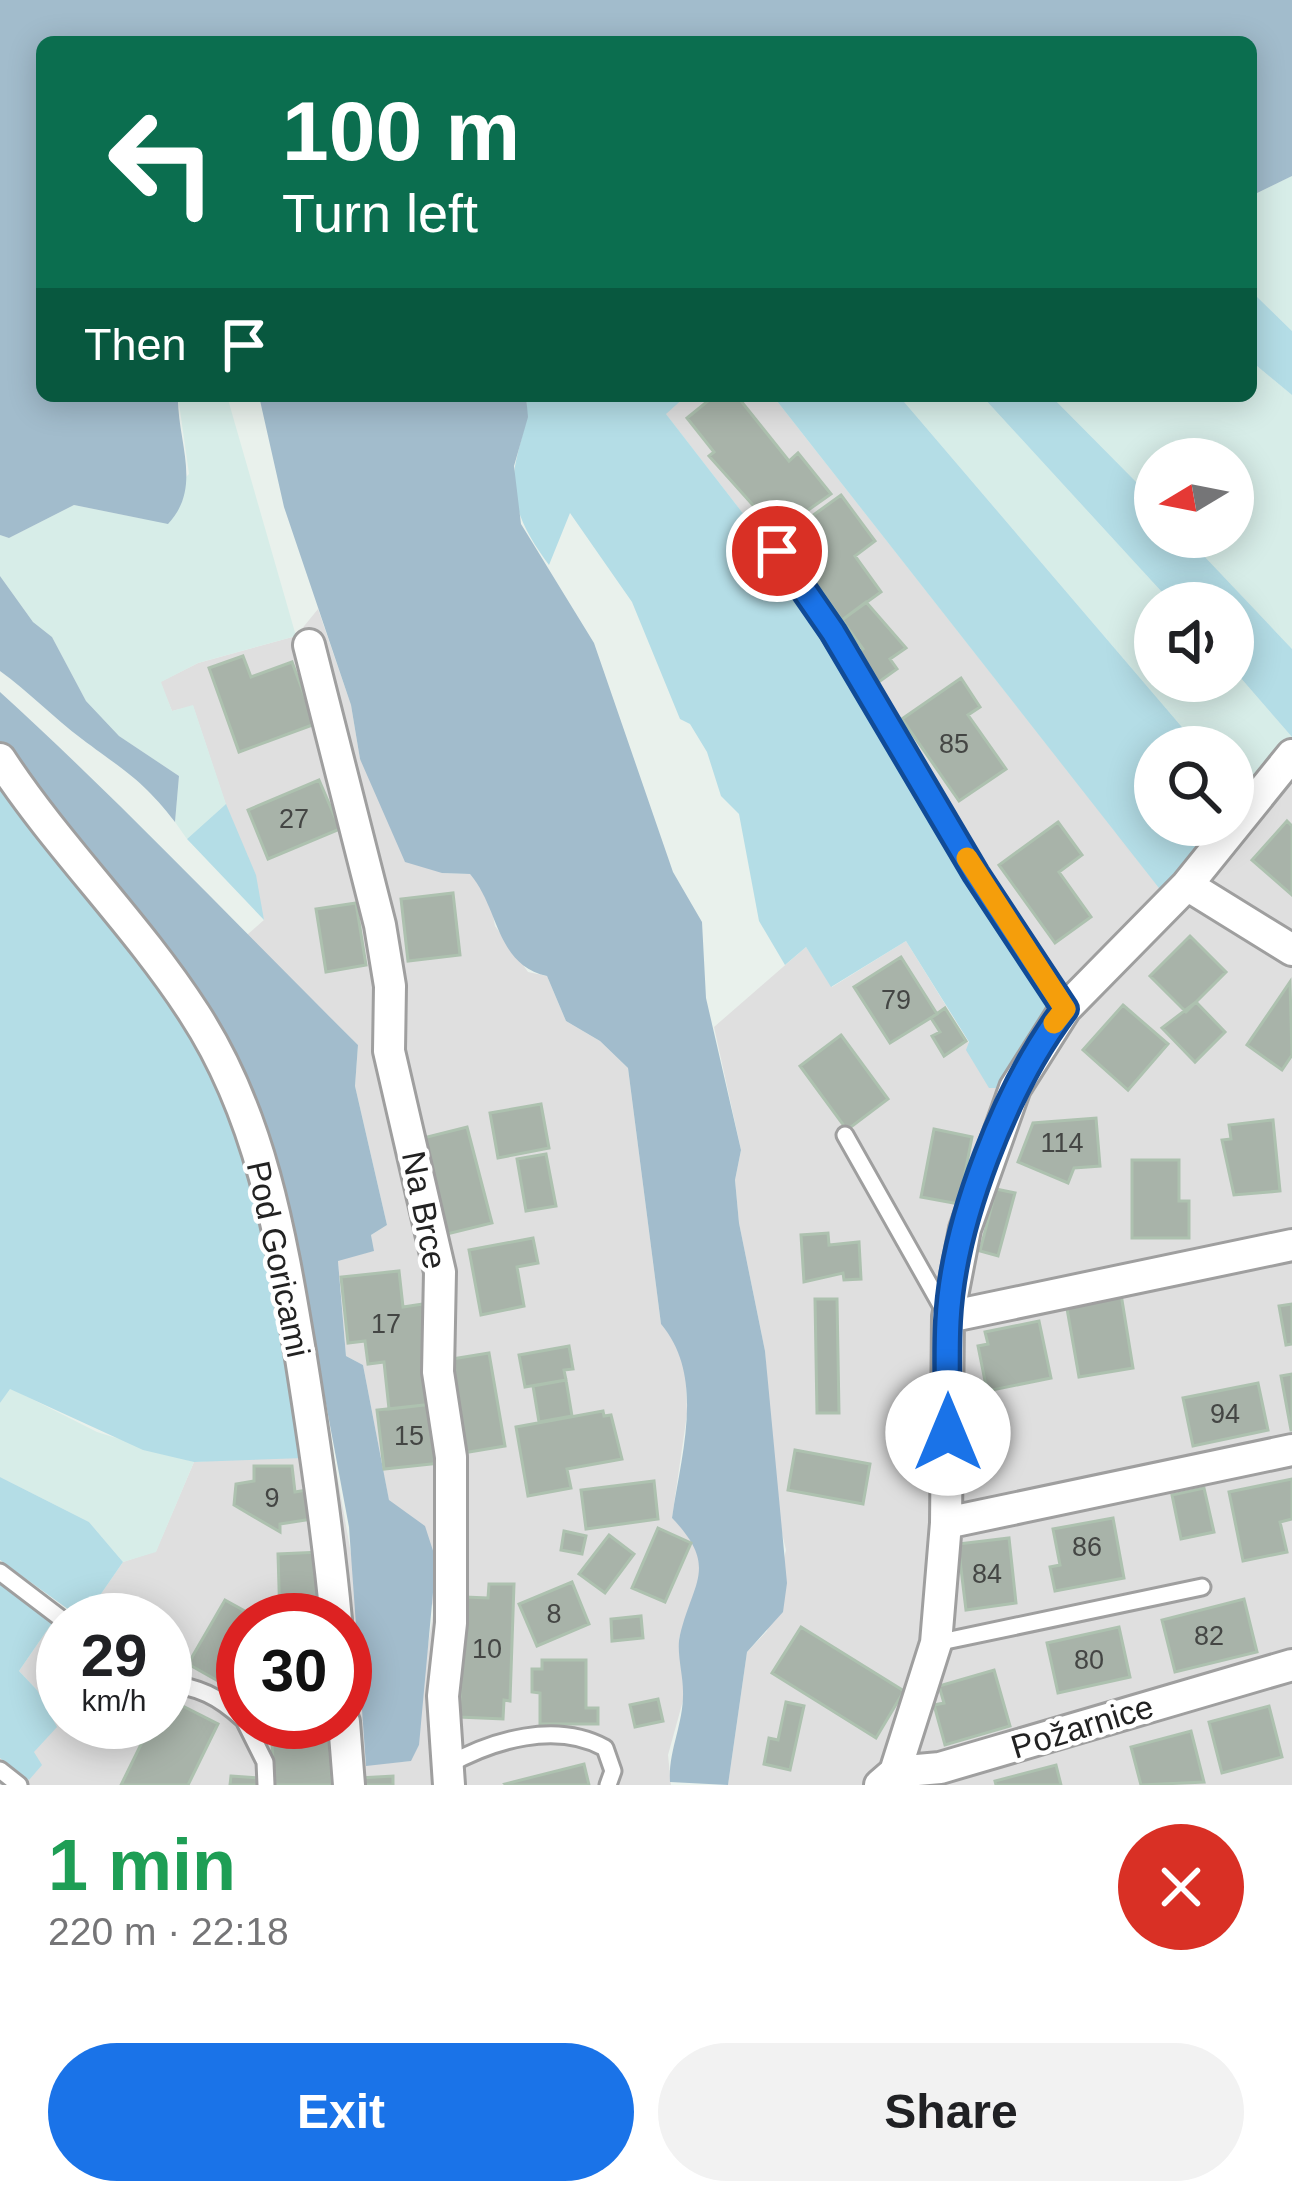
<!DOCTYPE html>
<html lang="en">
<head>
<meta charset="utf-8">
<style>
  body { margin:0; font-family:Arial,sans-serif; background:#f2f2f2; color:#202124; height:100vh; display:flex; flex-direction:column; font-size:45px; white-space:nowrap }
  * { box-sizing:border-box; margin:0 }
  p { font-size:39px; color:#757577 }
  .icon { flex:none; width:66px; height:66px; fill:none; stroke:currentColor; stroke-width:2; stroke-linecap:round; stroke-linejoin:round }
  .map { position:relative; height:1785px; overflow:hidden }
  .details { display:flex; flex-direction:column; background:#fff; flex:1 }
  .details>* { flex:none }
  .top-card { position:absolute; left:36px; top:36px; width:1221px; height:366px; border-radius:18px; box-shadow:0 6px 30px #0003; background:#0b6e4f; color:#fff; overflow:hidden }
  .needle { width:78px; rotate:260deg }
  .fabs { position:absolute; left:1134px; top:438px; display:grid; gap:24px }
  .fabs a { display:grid; place-items:center; width:120px; height:120px; border-radius:50%; background:#fff; box-shadow:0 6px 30px #0003; font-size:60px }
  .speed { position:absolute; left:36px; top:1593px; display:flex; gap:24px; font-size:60px; font-weight:700; text-align:center }
  .speed>* { display:grid; place-content:center; width:156px; height:156px; border-radius:50%; background:#fff; box-shadow:0 6px 30px #0003; line-height:1 }
  .speed small { font-size:30px; font-weight:400 }
  .speed .limit { border:18px solid #d22; background:#fff; color:#111 }
  .pin { position:absolute; display:grid; place-items:center; width:102px; height:102px; color:#fff; margin:-51px; border:6px solid #fff; border-radius:50%; box-shadow:0 3px 12px #0007 }
  .me { position:absolute; width:132px; margin:-66px; rotate:0deg; stroke-linejoin:round; filter:drop-shadow(0 0 9px #0008) }
  .turn { display:flex; align-items:center; gap:42px; height:252px; padding:0 48px; font-size:54px }
  .turn .icon { width:156px; height:156px; stroke-width:2.5 }
  .turn b { display:block; font-size:84px; line-height:102px }
  .then { display:flex; align-items:center; height:114px; padding:0 48px; background:#0003; gap:24px; font-size:45px }
  .round { display:grid; place-items:center; flex:none; width:126px; height:126px; border-radius:63px; background:#f2f2f2 }
  .head { display:flex; align-items:center; justify-content:space-between; height:204px; padding:0 48px }
  h1 { font-size:72px; font-weight:700; line-height:90px; color:#1e9e55 }
  .button { display:flex; gap:24px; margin-top:auto; padding:24px 48px }
  .button a { flex:1; height:138px; border-radius:72px; background:#1a73e8; color:#fff; font-size:48px; font-weight:700; line-height:138px; text-align:center }
  .button a+a { background:#f2f2f2; color:#202124 }
  .map>svg:first-child { display:block }
  .residential { fill:#dfdfdf; fill-rule:evenodd }
  .farmland { fill:#d7ede8 }
  .grass { fill:#b4dde6 }
  .forest { fill:#a2bccc }
  .building { fill:#a8b3a9; stroke:#adc1af; stroke-width:3 }
  .lines { fill:none; stroke-linecap:round; stroke-linejoin:round }
  .service-casing { stroke:#9f9f9f; stroke-width:21 }
  .minor-casing { stroke:#9f9f9f; stroke-width:36 }
  .service { stroke:#fff; stroke-width:15 }
  .minor { stroke:#fff; stroke-width:30 }
  .route-casing { stroke:#114b97; stroke-width:30 }
  .route { stroke:#1a73e8; stroke-width:21 }
  .slow { stroke:#f59e0b; stroke-width:21 }
  .labels { text-anchor:middle; stroke-width:9; stroke-linejoin:round; paint-order:stroke }
  .number-label { font-size:27px; fill:#444644 }
  .street-label { font-size:33px; fill:#222; stroke:#fff }
</style>
</head>
<body>
<div class="map">
<svg width="1292" height="1785" viewBox="0 0 1292 1785">
  <rect width="100%" height="100%" fill="#e9f1ec"/>
  <path class="residential" d="M686 396H773L1166 896 1292 755V1785H728L747 1652 767 1631 786 1550 776 1508 765 1351 739 1223 735 1180 741 1150 714 1027 806 947 832 987 906 941 969 1043 1047 998 769 547 665 413Z
    M318 609 351 705 360 759 442 873 470 874 489 896 495 926 528 972 547 976 566 1021 600 1041 628 1068 661 1324 680 1346 686 1376 687 1414 672 1518 695 1541 700 1567 697 1594 679 1638 684 1697 668 1755 671 1785H0V1758L28 1780 34 1752 37 1690 19 1671 52 1623 70 1612 82 1620H63V1722H165V1620H83L123 1562 156 1551 194 1462 333 1452 354 1571 366 1765 410 1761 419 1745V1700L434 1609 399 1509 389 1501 363 1365 346 1356 338 1260 373 1251 371 1235 387 1225 355 1086 358 1045 247 935 264 920 193 706 172 711 160 682 198 663 296 636ZM243 1620H345V1722H243Z"/>
  <path class="farmland" d="M1292 176V331L1251 291V196Z
    M1251 361 1292 395V649L1186 537H1233V459H1155V501L1051 396H1251Z
    M178 396H227L296 636 198 663 161 682 172 711 193 705 226 804 187 839 175 822 179 776 119 736 86 701 52 637 33 622 0 576V535L9 538 74 505 144 519 189 474Z
    M899 396H982L1172 603H1155V681H1233V669L1292 737 1249 796 1233 781V747H1199Z
    M10 1388 97 1432 194 1462 156 1552 123 1562 89 1522 0 1477V1403Z"/>
  <path class="grass" d="M1251 291 1292 331V395L1251 361Z
    M526 396H686L666 414 769 547 1047 998 1052 1013 1000 1088H989L966 1050 969 1042 906 941 831 987 806 947 785 965 759 921 739 814 721 796 707 752 690 724 680 719 632 602 570 513 549 565C526 534 507 501 516 461 521 437 529 420 526 396Z
    M773 396H899L1199 747H1155V825H1225L1166 897Z
    M982 396H1051L1155 501V537H1186L1292 649V737L1233 669V603H1172Z
    M0 778C86 881 220 1038 253 1169 276 1263 287 1362 304 1458L194 1462 143 1450 10 1389 0 1403Z
    M226 804 256 875 264 920 187 839Z
    M0 1477 89 1522 123 1562 83 1620 0 1560Z
    M0 1582 52 1623 19 1671 37 1690 57 1727 34 1752 42 1765 29 1780 0 1758Z"/>
  <path class="forest" d="M0 0H1292V176L1251 196V42H42V396H178C177 441 203 487 168 524L74 505 9 538 0 535Z
    M259 396H526L528 417 514 466 521 524 594 643 673 872 702 922 706 998 741 1150 735 1180 739 1223 765 1351 787 1583 783 1612 747 1652 728 1785 670 1782C668 1750 684 1724 683 1691 683 1674 676 1651 680 1635 693 1581 719 1567 672 1518 681 1455 706 1377 661 1324L628 1068 600 1041 566 1021 547 976C495 964 500 909 470 874L442 873 405 862 360 759 351 705 284 507Z
    M0 576 33 622 52 637 86 701 119 736 179 776 175 822C142 779 123 770 82 739 54 718 29 692 0 671Z
    M0 692C124 805 239 927 358 1045L355 1086 387 1225 371 1235 374 1251 338 1261 346 1356 363 1365 389 1500 425 1526 436 1560 419 1745 411 1761 366 1766 349 1527 290 1211 267 1134 0 744Z"/>
  <path class="building" d="M714 396H737L789 461 798 453 831 494 777 532 709 456 714 452 687 418Z
    M841 495 875 541 855 556 881 592 842 620 783 537Z
    M866 602 906 648 890 659 897 669 876 684 856 654 863 649 842 620Z
    M243 656 251 677 292 662 315 724 239 752 209 668Z
    M961 678 980 707 968 715 1006 769 959 801 902 719Z
    M319 780 340 829 268 859 248 810Z
    M1287 821 1292 826V895L1252 860Z
    M1058 822 1082 855 1059 872 1091 917 1055 943 999 865Z
    M453 893 460 955 408 961 401 899Z
    M356 903 366 965 326 972 316 909Z
    M1190 936 1226 972 1186 1012 1150 976Z
    M901 957 937 1014 890 1043 854 987Z
    M1290 982 1292 1055 1282 1070 1247 1045Z
    M1196 1002 1225 1032 1195 1062 1162 1028Z
    M1123 1005 1168 1044 1128 1090 1083 1050Z
    M945 1008 966 1041 944 1056 932 1036 940 1032 931 1018Z
    M841 1035 888 1099 847 1130 800 1066Z
    M541 1104 549 1148 498 1158 490 1113Z
    M1096 1118 1100 1166 1074 1168 1068 1183 1018 1162 1033 1123Z
    M1273 1120 1280 1191 1234 1195 1222 1140 1231 1139 1229 1125Z
    M467 1127 492 1223 443 1235 419 1139Z
    M934 1129 972 1137 959 1204 921 1197Z
    M546 1154 556 1206 526 1211 517 1159Z
    M1132 1160H1179V1201H1189V1238H1132Z
    M996 1189 1015 1193 998 1256 980 1251Z
    M828 1233 829 1245 859 1242 861 1279 844 1280 843 1273 804 1282 801 1235Z
    M533 1238 538 1263 517 1267 524 1306 481 1315 469 1250Z
    M399 1271 403 1307 423 1304 434 1404 389 1409 384 1362 368 1364 365 1341 348 1343 341 1277Z
    M1121 1294 1133 1368 1079 1377 1066 1303Z
    M815 1299H837L839 1413H817Z
    M1292 1304V1344L1286 1345 1279 1306Z
    M1039 1321 1051 1378 987 1391 978 1346 988 1344 985 1332Z
    M569 1346 573 1369 564 1370 566 1380 525 1387 519 1355Z
    M489 1353 505 1446 463 1453 446 1360Z
    M1292 1374V1430H1291L1281 1376Z
    M566 1380 572 1416 539 1422 533 1386Z
    M1258 1383 1268 1430 1193 1446 1183 1398Z
    M984 1392 988 1413 956 1417 953 1397Z
    M434 1404 441 1463 384 1469 377 1410Z
    M603 1411 604 1416 611 1415 622 1459 567 1469 571 1488 528 1496 516 1427Z
    M795 1450 870 1464 863 1504 788 1490Z
    M254 1466H292L295 1492 307 1490 312 1519 280 1524V1532L234 1505 236 1484 254 1481Z
    M1292 1479V1519L1280 1522 1287 1552 1243 1561 1229 1492Z
    M654 1481 658 1519 586 1529 581 1490Z
    M1204 1488 1214 1532 1181 1539 1172 1495Z
    M1113 1518 1124 1578 1055 1591 1050 1567 1060 1565 1053 1529Z
    M658 1528 691 1543 665 1602 632 1588Z
    M564 1531 586 1536 582 1554 561 1550Z
    M609 1535 634 1554 605 1593 579 1574Z
    M1009 1538 1016 1603 966 1610 958 1544Z
    M321 1552 324 1619 280 1620 278 1554Z
    M572 1582 589 1624 537 1646 519 1604Z
    M489 1584H514L510 1701 504 1700 503 1719 459 1717 466 1597 488 1598Z
    M1244 1599 1257 1652 1175 1672 1162 1620Z
    M225 1600 261 1620H243V1673L234 1690 188 1664Z
    M641 1616 643 1638 612 1641 611 1619Z
    M801 1627 904 1691 876 1738 772 1673Z
    M1119 1627 1130 1677 1058 1693 1047 1643Z
    M542 1660H586V1708H598V1724H540V1693L532 1692V1669H542Z
    M994 1670 1010 1726 945 1745 934 1705 944 1703 939 1686Z
    M165 1697 218 1724 188 1785H121L152 1722H165Z
    M658 1699 663 1721 635 1727 630 1705Z
    M786 1702 804 1706 790 1770 764 1764 769 1738 778 1740Z
    M1269 1706 1282 1757 1222 1773 1209 1722Z
    M271 1722H328L332 1785H274Z
    M1191 1731 1204 1782 1141 1785 1131 1747Z
    M584 1764 589 1785H506L505 1784Z
    M1056 1765 1061 1785H996L995 1781Z
    M231 1776 260 1778 259 1785H230Z
    M393 1776V1785H361L360 1778Z"/>
  <g class="lines">
    <g class="service-casing">
      <path id="service" d="M777 551 1065 1009
        M845 1135 946 1314
        M0 1572 63 1620
        M936 1643 1202 1587
        M165 1683C199 1687 218 1696 243 1719
        M245 1722 265 1762 266 1785
        M448 1765C493 1740 556 1721 605 1748L613 1771 608 1785
        M0 1770 19 1785"/>
    </g>
    <g class="minor-casing">
      <path id="minor" d="M309 645 380 925 390 986 389 1051 440 1272 438 1372 451 1457V1623L443 1696 449 1785
        M0 759C58 848 136 923 194 1013 262 1117 281 1238 301 1358 315 1446 328 1532 336 1620
        M1187 885 1292 950
        M948 1317 1292 1245
        M946 1523 1292 1450
        M344 1722 349 1785
        M895 1772 940 1768 1292 1665
        M880 1785 895 1772 936 1643 946 1523 948 1317 965 1229 1015 1088 1065 1009 1187 885 1292 755"/>
    </g>
    <use href="#service" class="service"/>
    <use href="#minor" class="minor"/>
  </g>
  <g class="lines">
    <g class="route-casing">
      <path id="route" d="M777 551 833 632 976 874 1065 1009C1006 1087 953 1222 948 1321 946 1358 948 1396 948 1433"/>
    </g>
    <use href="#route" class="route"/>
    <path class="slow" d="M967 858 1065 1009 1054 1023"/>
  </g>
  <g class="labels">
    <g class="number-label">
      <text x="954" y="753">85</text>
      <text x="294" y="828">27</text>
      <text x="896" y="1009">79</text>
      <text x="1062" y="1152">114</text>
      <text x="386" y="1333">17</text>
      <text x="1225" y="1423">94</text>
      <text x="409" y="1445">15</text>
      <text x="272" y="1507">9</text>
      <text x="1087" y="1556">86</text>
      <text x="987" y="1583">84</text>
      <text x="554" y="1623">8</text>
      <text x="1209" y="1645">82</text>
      <text x="487" y="1658">10</text>
      <text x="1089" y="1669">80</text>
    </g>
    <g class="street-label">
      <text transform="translate(425 1210) rotate(79)" y="12">Na Brce</text>
      <text transform="translate(279 1259) rotate(78)" y="12">Pod Goricami</text>
      <text transform="translate(1082 1726) rotate(-17)" y="12">Požarnice</text>
    </g>
  </g>
</svg>
<div class="fabs">
<a><svg class="needle" viewBox="-14 -14 28 28"><path d="M0-13l5 13h-10z" fill="#e53935"/><path d="M0 13l5-13h-10z" fill="#757577"/></svg></a>
<a><svg class="icon" aria-label="sound" viewBox="0 0 24 24"><path d="M4 9h4l5-4v14l-5-4H4zM17 9q2 3 0 6"/></svg></a>
<a><svg class="icon" aria-label="search" viewBox="0 0 24 24"><circle cx="10" cy="10" r="6"/><path d="M15 15l6 6"/></svg></a>
</div>
<div class="speed"><div>29<small>km/h</small></div><div class="limit">30</div></div>
<div class="pin" style="left:777px;top:551px;background:#d93025"><svg class="icon" aria-label="arrive" viewBox="0 0 24 24"><path d="M6 21V4h12l-3 4 3 4H6"/></svg></div>
<svg class="me" style="left:948px;top:1433px" viewBox="-20 -20 40 40"><circle r="19" fill="#fff"/><path d="M0-13L10 11 0 6-10 11z" fill="#1a73e8"/></svg>
<div class="top-card">
<div class="turn"><svg class="icon" aria-label="left" viewBox="0 0 24 24"><path d="M17 20v-9H6M10 6l-5 5 5 5"/></svg><div><b>100 m</b>Turn left</div></div>
<div class="then">Then<svg class="icon" aria-label="arrive" viewBox="0 0 24 24"><path d="M6 21V4h12l-3 4 3 4H6"/></svg></div>
</div>
</div>
<section class="details">
<div class="head"><div><h1>1 min</h1><p>220 m · 22:18</p></div><a class="round" style="background:#d93025;color:#fff"><svg class="icon" aria-label="close" viewBox="0 0 24 24"><path d="M6 6l12 12M18 6L6 18"/></svg></a></div>
<div class="button"><a>Exit</a><a>Share</a></div>
</section>
</body>
</html>
